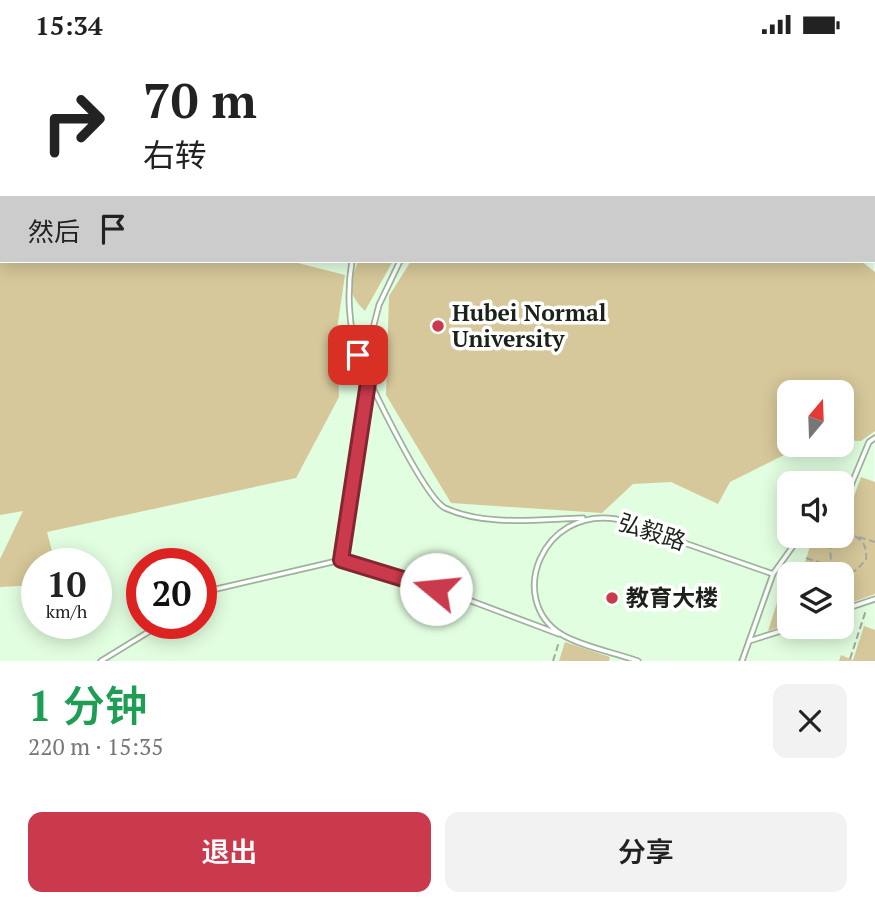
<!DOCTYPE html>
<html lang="zh">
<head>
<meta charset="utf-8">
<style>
  body { margin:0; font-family:"PT Serif","Noto Sans SC",serif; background:#f2f2f2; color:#222; height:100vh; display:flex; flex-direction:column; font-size:26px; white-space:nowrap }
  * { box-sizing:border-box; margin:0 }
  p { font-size:23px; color:#767676 }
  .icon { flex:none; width:38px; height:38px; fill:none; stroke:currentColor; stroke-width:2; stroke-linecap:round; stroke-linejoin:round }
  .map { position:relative; height:612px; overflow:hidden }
  .details { display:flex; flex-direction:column; background:#fff; flex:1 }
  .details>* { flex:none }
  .guide { position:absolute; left:0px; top:0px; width:875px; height:214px; box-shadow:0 4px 18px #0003; background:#fff; color:#222; overflow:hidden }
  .needle { width:46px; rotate:19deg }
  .tools { position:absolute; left:777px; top:331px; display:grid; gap:14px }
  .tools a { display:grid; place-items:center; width:77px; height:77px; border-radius:14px; background:#fff; box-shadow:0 4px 18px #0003; font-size:35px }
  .speed { position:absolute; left:21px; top:499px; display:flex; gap:14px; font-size:35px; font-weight:700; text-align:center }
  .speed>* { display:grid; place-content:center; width:91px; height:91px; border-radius:50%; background:#fff; box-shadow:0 4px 18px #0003; line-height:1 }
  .speed small { font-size:18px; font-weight:400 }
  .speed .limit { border:10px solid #d22; background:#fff; color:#111 }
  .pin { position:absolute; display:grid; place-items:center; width:60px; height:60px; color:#fff; margin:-30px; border-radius:14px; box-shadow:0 4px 10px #0006 }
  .me { position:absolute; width:77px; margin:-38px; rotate:287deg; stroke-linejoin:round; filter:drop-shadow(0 0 5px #0008) }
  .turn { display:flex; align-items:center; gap:24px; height:147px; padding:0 28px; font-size:32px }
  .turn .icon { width:91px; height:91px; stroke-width:2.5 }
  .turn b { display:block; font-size:49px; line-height:60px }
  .then { display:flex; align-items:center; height:66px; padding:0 28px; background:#0003; gap:14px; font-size:26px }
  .round { display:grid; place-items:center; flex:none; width:74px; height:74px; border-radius:14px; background:#f2f2f2 }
  .overview { display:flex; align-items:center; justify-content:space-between; height:119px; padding:0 28px }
  h1 { font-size:42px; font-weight:600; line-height:52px; color:#1e9e55 }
  .button { display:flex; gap:14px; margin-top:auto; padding:14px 28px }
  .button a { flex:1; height:80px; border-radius:14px; background:#ca3a4c; color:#fff; font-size:28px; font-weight:600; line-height:80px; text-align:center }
  .button a+a { background:#f2f2f2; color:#222 }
  .status { display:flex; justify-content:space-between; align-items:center; height:49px; padding:0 35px; background:#fff; direction:ltr }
  .status svg { height:19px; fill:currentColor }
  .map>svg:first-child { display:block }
  .built { fill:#e2fee0; fill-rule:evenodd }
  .green { fill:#d6c89a }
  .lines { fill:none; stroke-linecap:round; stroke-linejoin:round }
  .lane-casing { stroke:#9db29b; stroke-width:7 }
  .street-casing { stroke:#9db29b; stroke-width:10 }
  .path { stroke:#a1a9a0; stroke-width:2; stroke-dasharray:7 3.5; stroke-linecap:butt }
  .lane { stroke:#fff; stroke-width:3.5 }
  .street { stroke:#fff; stroke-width:7 }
  .route-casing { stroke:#832631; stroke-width:18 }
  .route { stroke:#ca3a4c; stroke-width:12 }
  .poi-dot { fill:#ca3a4c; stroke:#fff; stroke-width:2.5 }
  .labels { text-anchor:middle; stroke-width:7; stroke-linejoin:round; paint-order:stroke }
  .poi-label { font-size:23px; font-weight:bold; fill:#1a2219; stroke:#fff; text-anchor:start }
  .street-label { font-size:23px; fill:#1a2219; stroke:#fff }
</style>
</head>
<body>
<div class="status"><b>15:34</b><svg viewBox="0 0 49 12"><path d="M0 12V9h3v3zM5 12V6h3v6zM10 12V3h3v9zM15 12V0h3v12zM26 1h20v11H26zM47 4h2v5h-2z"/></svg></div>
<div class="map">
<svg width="875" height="612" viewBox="0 0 875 612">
  <rect width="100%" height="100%" fill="#f5fef5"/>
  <path class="built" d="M0 0H875L873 54V2H2V212H873V92L875 612H0ZM789 343H842V396H789ZM789 434H842V486H789ZM37 514H96V574H37ZM142 514H201V574H142ZM789 525H842V578H789Z"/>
  <path class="green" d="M0 0 242 2H2V212H290L345 226 337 280 339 348 296 429 47 483 55 514H37V536L0 538V510L23 462 0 466Z
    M358 212H393L365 262C346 243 350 236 358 212Z
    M411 212H861L875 223V382L861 392 842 391V343H789V396H804L730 433 718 455 671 433 633 435 602 464 451 454 386 346 389 247Z
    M861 428 875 433V545L842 557V525H789V575L768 582 788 519 792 516 804 517 811 494 818 487 842 486V460L854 447Z
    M864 577 875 581V612H839L841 606 853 611Z
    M565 593 610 608 609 612H559Z"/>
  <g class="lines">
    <g class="lane-casing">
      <path id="lane" d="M264 0V2
        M659 0 660 2
        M480 2V0
        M873 199 875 200
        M352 212C347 241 348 279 359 307 369 333 424 448 445 459 486 478 540 470 583 469
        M842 448 849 441 869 393 875 389
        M341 511 369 327 371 287 379 256 400 212
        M201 548 212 541 341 511 458 547 559 585
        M842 561 875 550
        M749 592 794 578
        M101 612 163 574
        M638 612C616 604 580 597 561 585 506 550 542 458 616 470L773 525
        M742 612 773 525 801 486"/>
    </g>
    <g class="street-casing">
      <path id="street" d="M873 63H875"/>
    </g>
    <path class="path" d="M716 2V0
      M842 485 854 486
      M839 486 830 496 831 513 837 520 855 522 866 511C867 500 865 493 855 487
      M859 488 875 493
      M806 509 836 519
      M850 610 866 561
      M553 612 559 593"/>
    <use href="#lane" class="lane"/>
    <use href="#street" class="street"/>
  </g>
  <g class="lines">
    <g class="route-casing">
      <path id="route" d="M358 306 369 327 341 511 436 540"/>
    </g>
    <use href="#route" class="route"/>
  </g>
  <g class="poi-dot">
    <circle cx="438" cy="277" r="7"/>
    <circle cx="612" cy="549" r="7"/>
  </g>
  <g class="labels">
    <g class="poi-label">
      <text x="452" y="272">Hubei Normal<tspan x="452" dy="26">University</tspan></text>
      <text x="626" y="557">教育大楼</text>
    </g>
    <g class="street-label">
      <text transform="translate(652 483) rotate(18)" y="8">弘毅路</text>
    </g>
  </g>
</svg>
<div class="tools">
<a><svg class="needle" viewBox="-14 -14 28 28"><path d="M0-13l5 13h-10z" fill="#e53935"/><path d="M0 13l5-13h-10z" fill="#767676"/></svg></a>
<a><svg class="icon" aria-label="sound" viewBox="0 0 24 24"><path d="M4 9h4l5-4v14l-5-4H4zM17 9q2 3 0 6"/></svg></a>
<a><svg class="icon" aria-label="layers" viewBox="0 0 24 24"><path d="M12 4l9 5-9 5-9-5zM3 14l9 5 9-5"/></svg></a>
</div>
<div class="speed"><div>10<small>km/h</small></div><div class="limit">20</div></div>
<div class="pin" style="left:358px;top:306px;background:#d93025"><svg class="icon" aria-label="arrive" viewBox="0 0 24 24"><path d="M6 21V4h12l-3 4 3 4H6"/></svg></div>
<svg class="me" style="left:436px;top:540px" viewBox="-20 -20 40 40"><circle r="19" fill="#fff"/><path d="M0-13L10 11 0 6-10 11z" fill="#ca3a4c"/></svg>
<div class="guide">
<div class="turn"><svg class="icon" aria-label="right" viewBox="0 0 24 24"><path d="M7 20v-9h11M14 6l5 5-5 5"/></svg><div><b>70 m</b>右转</div></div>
<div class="then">然后<svg class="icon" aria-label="arrive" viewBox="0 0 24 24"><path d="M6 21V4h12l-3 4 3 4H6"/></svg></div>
</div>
</div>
<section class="details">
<div class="overview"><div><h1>1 分钟</h1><p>220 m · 15:35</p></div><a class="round"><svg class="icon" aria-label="close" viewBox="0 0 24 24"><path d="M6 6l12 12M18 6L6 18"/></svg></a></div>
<div class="button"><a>退出</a><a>分享</a></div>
</section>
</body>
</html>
